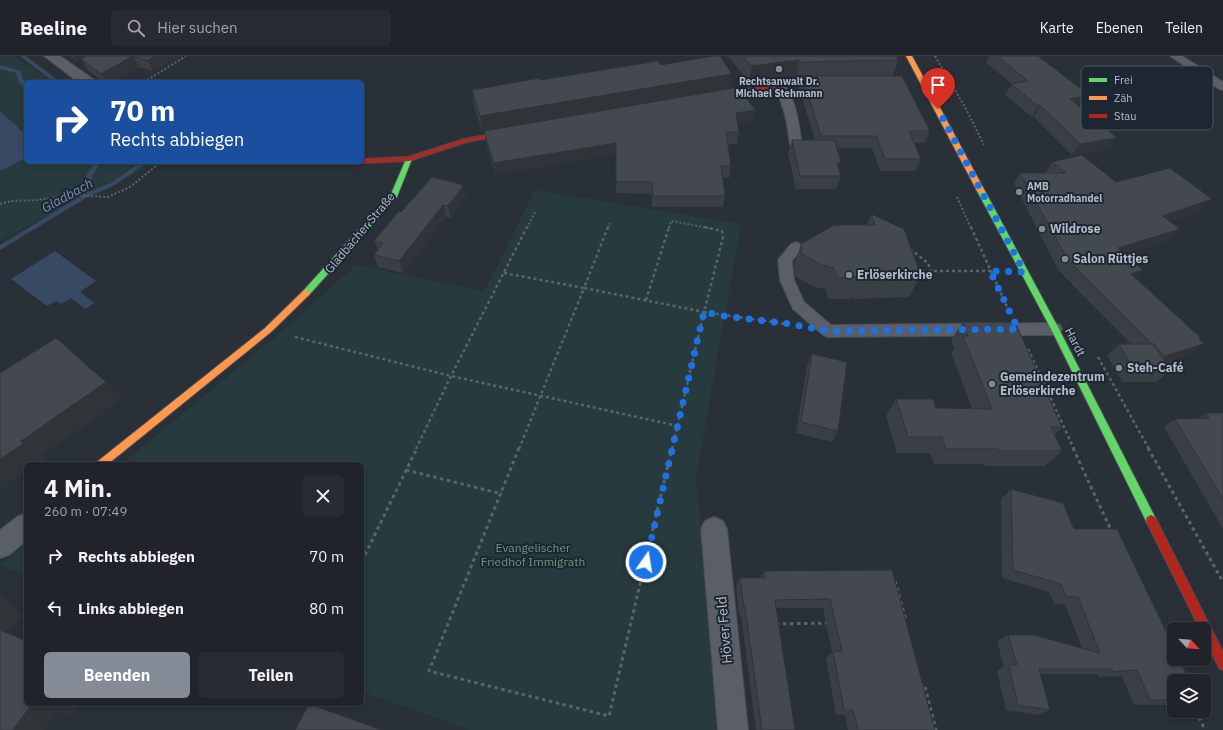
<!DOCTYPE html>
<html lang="de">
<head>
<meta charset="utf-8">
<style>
  body { margin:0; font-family:"IBM Plex Sans",sans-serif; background:#282c32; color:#f1f3f6; height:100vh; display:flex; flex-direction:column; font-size:15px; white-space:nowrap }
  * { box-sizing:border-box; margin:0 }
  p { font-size:13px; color:#a2a4a8 }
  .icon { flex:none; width:22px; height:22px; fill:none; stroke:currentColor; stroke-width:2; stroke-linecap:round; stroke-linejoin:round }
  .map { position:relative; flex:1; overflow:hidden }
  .details { position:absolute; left:24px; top:406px; width:340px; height:244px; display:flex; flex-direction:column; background:#20242a; border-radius:6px; box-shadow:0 2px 6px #0003,0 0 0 1px #3d4147 }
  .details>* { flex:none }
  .hud { position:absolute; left:24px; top:24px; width:340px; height:84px; border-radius:6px; box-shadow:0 2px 6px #0003,0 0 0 1px #3d4147; background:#1a4fa0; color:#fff; overflow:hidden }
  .needle { width:26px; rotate:116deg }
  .tools { position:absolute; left:1167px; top:566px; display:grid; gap:8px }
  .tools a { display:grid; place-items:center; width:44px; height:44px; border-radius:6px; background:#20242a; box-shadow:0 2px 6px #0003,0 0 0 1px #3d4147; font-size:20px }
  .pin { position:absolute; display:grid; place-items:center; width:34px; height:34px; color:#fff; margin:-41px -17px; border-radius:50% 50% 50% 0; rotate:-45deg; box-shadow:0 0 4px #0007 }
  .pin .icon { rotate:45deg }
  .me { position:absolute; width:44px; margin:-22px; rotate:13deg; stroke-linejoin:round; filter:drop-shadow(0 0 3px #0008) }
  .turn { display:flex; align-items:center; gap:14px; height:84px; padding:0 20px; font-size:18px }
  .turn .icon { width:52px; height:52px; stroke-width:2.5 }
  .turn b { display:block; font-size:28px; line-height:34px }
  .round { display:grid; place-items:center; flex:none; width:42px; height:42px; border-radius:6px; background:#282c32 }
  .head { display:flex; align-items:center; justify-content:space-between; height:68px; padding:0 20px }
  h1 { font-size:24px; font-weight:800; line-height:30px }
  .primary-button { display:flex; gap:8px; margin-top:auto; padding:8px 20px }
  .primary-button a { flex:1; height:46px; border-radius:6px; background:#848b96; color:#fff; font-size:16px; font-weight:800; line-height:46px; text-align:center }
  .primary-button a+a { background:#282c32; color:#f1f3f6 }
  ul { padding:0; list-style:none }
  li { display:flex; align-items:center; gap:12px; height:52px; padding:0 20px }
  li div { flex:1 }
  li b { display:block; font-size:15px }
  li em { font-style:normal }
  header { display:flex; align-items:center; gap:24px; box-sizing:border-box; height:56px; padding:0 20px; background:#20242a; border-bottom:1px solid #3d4147 }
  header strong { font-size:19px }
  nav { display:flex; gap:22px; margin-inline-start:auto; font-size:14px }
  .search { width:280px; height:36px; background:#282c32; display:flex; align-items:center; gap:10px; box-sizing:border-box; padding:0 14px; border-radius:6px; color:#a2a4a8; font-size:15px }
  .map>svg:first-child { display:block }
  .green { fill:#273a3e }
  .water { fill:#384963 }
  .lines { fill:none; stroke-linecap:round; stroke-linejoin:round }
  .stream { fill:#384963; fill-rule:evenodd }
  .lane-casing { stroke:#484c53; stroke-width:2 }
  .street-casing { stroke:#484c53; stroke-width:2 }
  .fast-casing { stroke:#484c53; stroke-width:2 }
  .slow-casing { stroke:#484c53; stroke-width:2 }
  .jam-casing { stroke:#484c53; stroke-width:2 }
  .path-far2 { stroke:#5d636a; stroke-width:2; stroke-dasharray:2 2; stroke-linecap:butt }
  .path-far1 { stroke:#5d636a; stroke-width:2.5; stroke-dasharray:3 3; stroke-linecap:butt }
  .path { stroke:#5d636a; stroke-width:3; stroke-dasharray:3.5 3.5; stroke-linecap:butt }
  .lane { fill:#5a5e66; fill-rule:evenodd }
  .street { fill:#5a5e66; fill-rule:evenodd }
  .fast { fill:#63d668; fill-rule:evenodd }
  .slow { fill:#ff974d; fill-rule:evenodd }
  .jam { fill:#b3261e; fill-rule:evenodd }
  .wall { fill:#3a3f45 }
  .shaded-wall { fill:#303338 }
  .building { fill:#444950; stroke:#303338 }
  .route { stroke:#1a73e8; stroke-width:7; stroke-dasharray:0 12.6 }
  .poi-dot { fill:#848b96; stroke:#1d2633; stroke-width:1.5 }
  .labels { text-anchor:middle; stroke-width:4; stroke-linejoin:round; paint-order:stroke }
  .far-poi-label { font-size:10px; font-weight:bold; fill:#b4bcc9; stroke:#1d2633 }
  .poi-label { font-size:12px; font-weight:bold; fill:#b4bcc9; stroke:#1d2633; text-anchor:start }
  .street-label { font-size:12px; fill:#b4bcc9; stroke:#1d2633 }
  .park-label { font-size:12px; fill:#6b9a76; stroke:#1d2633 }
  .water-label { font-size:13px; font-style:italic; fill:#7c92b1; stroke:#1d2633 }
  .near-street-label { font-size:14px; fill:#b4bcc9; stroke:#1d2633 }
  .key { fill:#1d2633; stroke:#4a5360; stroke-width:1 }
  .key-label { font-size:11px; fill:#b4bcc9 }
</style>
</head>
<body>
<header>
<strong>Beeline</strong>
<div class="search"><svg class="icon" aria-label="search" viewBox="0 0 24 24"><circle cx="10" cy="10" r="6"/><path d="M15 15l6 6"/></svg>Hier suchen</div>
<nav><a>Karte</a><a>Ebenen</a><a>Teilen</a></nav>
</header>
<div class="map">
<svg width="1223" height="674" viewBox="0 0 1223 674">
  <rect width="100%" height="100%" fill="#2a3038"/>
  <path class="green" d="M0 0H15L51 26H26V106H158L0 184Z
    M535 134 741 168 696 422 721 674H472L362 636V408H122L280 277 356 209 484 235Z
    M26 488V519L0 510V509Z"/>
  <path class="water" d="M0 55 26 79V102L0 115Z
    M55 195 96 225 80 236 94 247 85 253 71 242 61 248 56 245 47 250 11 223Z"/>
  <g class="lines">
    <path class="stream" d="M20 0H26L60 26H54Z
      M0 9 21 15 23 23 26 27V32C20 29 17 23 16 17L0 13Z
      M92 106 101 107 92 120V129L89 136 111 127 141 106H148L115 129 86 142 0 194V189L81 140 86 129V120L94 108Z"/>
    <g class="lane-casing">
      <path id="lane" d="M1170 0H1182L1223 26V34L1219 33Z
        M779 27C795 31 800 75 802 89L800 92H792L790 89C788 68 784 49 774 30Z
        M796 186 801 188 803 191 792 205 794 224 804 246 831 269 1055 267 1060 269 1062 273 1060 277 1055 279 828 281 823 279 793 253 780 224 778 204 791 188Z"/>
    </g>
    <g class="street-casing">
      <path id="street" d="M44 0H60L93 23 95 26H78Z
        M26 457V485L9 499 0 502V474L17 461Z
        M714 461 723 465 727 473 748 674H718L701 473 705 465Z"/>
    </g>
    <g class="fast-casing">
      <path id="fast" d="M409 101 412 103 397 141 309 239H303L302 237 303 235 391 138 406 103Z
        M978 133H981L985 135 1059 273 1155 461 1156 464 1155 467 1151 469 1147 467 1051 273 977 135Z"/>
    </g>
    <g class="slow-casing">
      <path id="slow" d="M906 0H912L985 135 984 137H981L977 135Z
        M306 234 310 237 309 239 271 276 108 408H96L98 405 265 272 303 235Z"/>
    </g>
    <g class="jam-casing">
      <path id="jam" d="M792 25H830L833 27 830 29H792L714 43 711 41 714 39Z
        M514 74 517 76 516 77 467 86 409 105 362 107 359 106H362V103L408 101 464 83Z
        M1151 459 1155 461 1223 596V614L1219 612 1204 582V573H1200L1147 467 1146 464 1147 461Z"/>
    </g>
    <path class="path-far2" d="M935 0 966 53 984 89
      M144 26 186 0
      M957 141 971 172
      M0 148 12 145 37 144 67 139 108 141 130 131 161 106
      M527 172 535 156
      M608 172 610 167
      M669 172 671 165 709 172"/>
    <path class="path-far1" d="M704 171 722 175 723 181 704 256
      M971 171 1008 253
      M910 193 928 207 931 215
      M916 215H997
      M504 217 584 232 608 171
      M646 244 669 171
      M704 256 786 268
      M295 281 451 320 678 370
      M1028 293 1074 393
      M1098 301 1149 393
      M416 393 451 320 527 171
      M519 393 584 232 704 256
      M672 393 704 256"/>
    <path class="path" d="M519 392 429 615 609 660 672 392
      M1073 392 1111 474
      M1148 392 1223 526
      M406 414 502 438
      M362 505 417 392
      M895 525 906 565H904
      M776 568 829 567
      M925 631 936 674
      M1196 655 1205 674"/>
    <use href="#lane" class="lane"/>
    <use href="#street" class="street"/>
    <use href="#fast" class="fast"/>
    <use href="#slow" class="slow"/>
    <use href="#jam" class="jam"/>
  </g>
  <path class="wall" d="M70 0H85L77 5Z
    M87 0H179L153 15 139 11 112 26H104L88 14 81 3Z
    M728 0H896L898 4 893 20 930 75 924 87H914L921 103 915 115H880L872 92H837L841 105 838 113 841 120 836 133H796L788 97 792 84H815L799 32 802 21H796V19L749 26Z
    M989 0H1038L1082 50 1080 51 1117 82 1109 93 1072 99 1034 61H1032L1005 39 1012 28 986 7Z
    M660 9 730 32 482 75 474 49 472 34 540 24Z
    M755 54 753 65 737 68 739 76 737 88H728L731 110 729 122H723L725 140 723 151H652V138L616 137V98L496 119 486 86 484 75Z
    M1052 106 1202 154 1170 165 1169 184 1125 198 1136 222 1201 282 1200 283 1192 298 1166 307 1170 314 1157 326H1122L1107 300 1119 288H1131L1059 215 1014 128 1020 117H1045Z
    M466 141 451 162 446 161 404 217 378 211 374 199 378 194 374 185 401 156Z
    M871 158 921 219 909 241 853 243V240L851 243H828L826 233 814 231 795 220 794 210 801 188 867 169Z
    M963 266 1062 371 1055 379 1062 395 1045 410H985L984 408H934L930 397H897L886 360 896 343 936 352H972L951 297 954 293 951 284Z
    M812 298 838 375 832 386 796 377 807 310Z
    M1206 357H1223V473L1164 371 1175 363 1200 362Z
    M1011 433 1074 473 1174 625V649H1134L1122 620 1099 621 1097 618H1040L1050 654 1037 659 1006 654 997 615 1004 611 997 585 1008 579 1082 592 1065 548H1054L1049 536 1002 522 1001 443Z
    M892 514 935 674H848L845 659H836L826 603 832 596 823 552H776L795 674H756L741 559H739L736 531 740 522H760L764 515Z
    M0 538 23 560 6 575 26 648H79L72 659 58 655 44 674H0Z"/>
  <path class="shaded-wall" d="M73 0H85L77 5Z
    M133 0 139 11 112 26H106L101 18Z
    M156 0H179L153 15 147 5Z
    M799 4 796 19 749 26 751 10Z
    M732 18 730 32 482 75 480 60Z
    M1089 39 1082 50 1063 54 1070 43Z
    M1040 49 1034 61H1032L1038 50Z
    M755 54 753 65 734 68 736 57Z
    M1117 82 1109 93 1072 99 1080 88Z
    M616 87V98L496 119 494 107Z
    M841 105 836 118 837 108Z
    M464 129 466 141 451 162 448 150Z
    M1212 143 1202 154 1153 171 1163 160Z
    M443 149 446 161 404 217 399 205Z
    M1180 173 1169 184 1109 203 1118 192Z
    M1143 214 1133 225 1131 218Z
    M1201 282 1190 292 1204 288 1192 298 1153 310 1165 300Z
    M106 326 123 343 42 400 44 403 37 408H26V416L0 434V403L21 385Z
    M0 538 23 560 6 575 26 583V585L0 574Z
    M32 648 58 655 44 674H13Z
    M50 648H79L72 659 47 652Z"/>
  <path class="building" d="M87 0H156L147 5 133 0 101 18 81 3Z
    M714 0H720L732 18 480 60 472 34 540 22V24L658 5 660 9Z
    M743 0H896L898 4 800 6 799 4 751 10Z
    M997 0H1038L1089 39 1070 43 1093 61 1117 82 1080 88 1040 49 1038 50 1011 28 1028 25Z
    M802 20H902L930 75H909L921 103H885L876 80H821Z
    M739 31 755 54 736 57 739 76H726L731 110H721L725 140H653L652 126H616V87L494 107 484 75Z
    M792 84H834L841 105 837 108 841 120H800Z
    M1082 99 1116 126 1170 112 1212 143 1163 160 1180 173 1118 192 1143 214 1131 218 1201 282 1199 283 1204 288 1165 300 1156 292 1154 288H1152L1068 204 1020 117H1066L1052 106Z
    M432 121 464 129 448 150 443 149 399 205 374 199 383 187 374 185 399 155 401 156Z
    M871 158 904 173 921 219 863 221 861 217V221L837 222 834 212 822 209 802 198 801 188 834 169H875Z
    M963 266H1015L1062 371H1051L1062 395H999L998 393H946L942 381H908L896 343H933L936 352 992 353 963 280H968Z
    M56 282 106 326 21 385 23 388 0 403V317Z
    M1119 288H1154L1170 314H1134Z
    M812 298 847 306 838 375 801 366Z
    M1206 357H1223V443L1175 363 1209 362Z
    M1011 433 1063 447 1074 473H1117L1174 592V603H1179L1190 625H1174V644H1150L1137 614 1113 616 1112 613H1039L1050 654 1018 649 1009 609H1017L1008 579H1033L1100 597 1078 541H1066L1061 528 1013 514Z
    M892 514 935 674H858L853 654H844L833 596 842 595 830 543 775 544 795 674H762L745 551H744L740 522H765L764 515Z
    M0 574 26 585V648H50L47 652 32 648 13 674H0Z
    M309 648 382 674H295Z"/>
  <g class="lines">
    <path class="route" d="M646 506 704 256 724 260 790 268 828 275 1018 273 990 215 1024 216 938 53"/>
  </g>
  <g class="poi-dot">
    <circle cx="779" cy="13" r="4"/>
    <circle cx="1019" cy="136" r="4"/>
    <circle cx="1042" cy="173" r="4"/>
    <circle cx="1065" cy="203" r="4"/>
    <circle cx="849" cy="219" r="4"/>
    <circle cx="1119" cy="312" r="4"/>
    <circle cx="992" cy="328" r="4"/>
  </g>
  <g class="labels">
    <g class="far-poi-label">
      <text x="779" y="29">Rechtsanwalt Dr.<tspan x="779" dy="12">Michael Stehmann</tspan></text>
      <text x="1027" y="134" text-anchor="start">AMB<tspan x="1027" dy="12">Motorradhandel</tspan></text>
    </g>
    <g class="poi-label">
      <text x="1050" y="177">Wildrose</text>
      <text x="1073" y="207">Salon Rüttjes</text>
      <text x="857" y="223">Erlöserkirche</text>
      <text x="1127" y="316">Steh-Café</text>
      <text x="1000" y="325">Gemeindezentrum<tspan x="1000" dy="14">Erlöserkirche</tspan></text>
    </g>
    <g class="street-label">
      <text transform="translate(360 177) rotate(-50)" y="4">Gladbacher Straße</text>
      <text transform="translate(1075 286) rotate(63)" y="4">Hardt</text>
    </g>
    <g class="park-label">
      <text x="533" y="496">Evangelischer<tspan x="533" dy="14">Friedhof Immigrath</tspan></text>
    </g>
    <g class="water-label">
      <text transform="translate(67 139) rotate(-29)" y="5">Gladbach</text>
    </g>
    <g class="near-street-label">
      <text transform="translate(724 574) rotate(-95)" y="5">Höver Feld</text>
    </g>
  </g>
  <rect x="1081" y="10" width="132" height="64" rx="6" class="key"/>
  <rect x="1089" y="22" width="18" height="4" fill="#63d668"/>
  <rect x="1089" y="40" width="18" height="4" fill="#ff974d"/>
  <rect x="1089" y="58" width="18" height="4" fill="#b3261e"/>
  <g class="key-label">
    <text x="1114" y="28">Frei</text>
    <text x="1114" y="46">Zäh</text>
    <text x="1114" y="64">Stau</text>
  </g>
</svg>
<div class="tools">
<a><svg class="needle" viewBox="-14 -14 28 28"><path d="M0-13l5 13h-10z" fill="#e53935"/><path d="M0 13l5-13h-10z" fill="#a2a4a8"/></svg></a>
<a><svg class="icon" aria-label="layers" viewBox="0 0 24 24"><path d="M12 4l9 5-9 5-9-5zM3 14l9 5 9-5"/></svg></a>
</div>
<div class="pin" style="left:938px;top:53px;background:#d93025"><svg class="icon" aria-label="arrive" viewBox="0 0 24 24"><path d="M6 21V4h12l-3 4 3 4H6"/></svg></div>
<svg class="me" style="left:646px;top:506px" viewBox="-20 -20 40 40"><circle r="17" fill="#1a73e8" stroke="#fff" stroke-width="3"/><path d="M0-11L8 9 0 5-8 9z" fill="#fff"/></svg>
<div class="hud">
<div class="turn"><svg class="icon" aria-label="right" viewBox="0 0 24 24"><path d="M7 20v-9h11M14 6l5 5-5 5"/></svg><div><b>70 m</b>Rechts abbiegen</div></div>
</div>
<section class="details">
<div class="head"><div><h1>4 Min.</h1><p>260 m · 07:49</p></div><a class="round"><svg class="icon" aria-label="close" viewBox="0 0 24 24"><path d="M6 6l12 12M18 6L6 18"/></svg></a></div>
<ul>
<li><svg class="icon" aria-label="right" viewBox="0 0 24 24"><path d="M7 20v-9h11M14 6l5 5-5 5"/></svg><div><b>Rechts abbiegen</b></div><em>70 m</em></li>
<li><svg class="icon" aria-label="left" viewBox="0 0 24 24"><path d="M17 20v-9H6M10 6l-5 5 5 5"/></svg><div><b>Links abbiegen</b></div><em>80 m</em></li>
</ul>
<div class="primary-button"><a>Beenden</a><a>Teilen</a></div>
</section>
</div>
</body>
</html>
